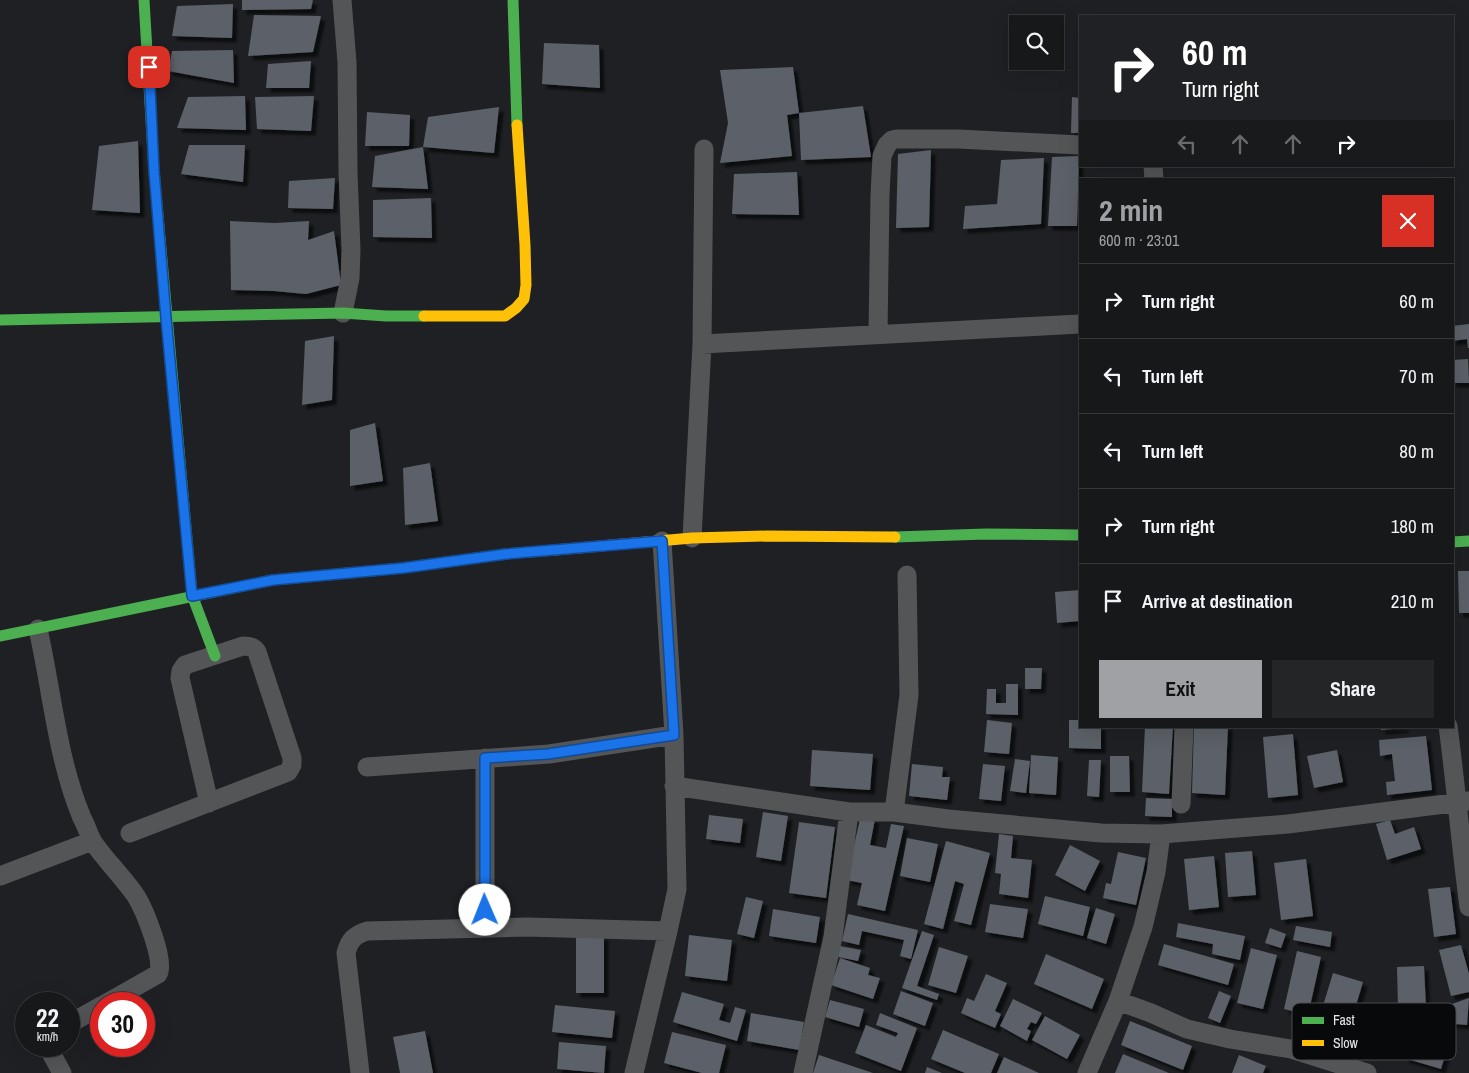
<!DOCTYPE html>
<html lang="en">
<head>
<meta charset="utf-8">
<style>
  body { margin:0; font-family:"Archivo Narrow",sans-serif; background:#232527; color:#f1f3f6; height:100vh; display:flex; flex-direction:column; font-size:19px; white-space:nowrap }
  * { box-sizing:border-box; margin:0 }
  p { font-size:16px; color:#9ea0a2 }
  .icon { flex:none; width:28px; height:28px; fill:none; stroke:currentColor; stroke-width:2; stroke-linecap:round; stroke-linejoin:round }
  .map { position:relative; flex:1; overflow:hidden }
  .drawer { position:absolute; left:1079px; top:178px; width:375px; height:550px; display:flex; flex-direction:column; background:#16181a; border-radius:0px; box-shadow:0 5px 20px #0002,0 0 0 1px #353739 }
  .drawer>* { flex:none }
  .top-card { position:absolute; left:1079px; top:15px; width:375px; height:152px; border-radius:0px; box-shadow:0 5px 20px #0002,0 0 0 1px #353739; background:#202124; color:#fff; overflow:hidden }
  .controls { position:absolute; left:1009px; top:15px; display:grid; gap:10px }
  .controls a { display:grid; place-items:center; width:55px; height:55px; border-radius:0px; background:#16181a; box-shadow:0 5px 20px #0002,0 0 0 1px #353739; font-size:25px }
  .speed { position:absolute; left:15px; top:992px; display:flex; gap:10px; font-size:25px; font-weight:700; text-align:center }
  .speed>* { display:grid; place-content:center; width:65px; height:65px; border-radius:50%; background:#16181a; box-shadow:0 5px 20px #0002,0 0 0 1px #353739; line-height:1 }
  .speed small { font-size:12px; font-weight:400 }
  .speed .limit { border:8px solid #d22; background:#fff; color:#111 }
  .pin { position:absolute; display:grid; place-items:center; width:42px; height:42px; color:#fff; margin:-21px; border-radius:10px; box-shadow:0 2px 8px #0006 }
  .me { position:absolute; width:55px; margin:-28px; rotate:359deg; stroke-linejoin:round; filter:drop-shadow(0 0 4px #0008) }
  .turn { display:flex; align-items:center; gap:18px; height:105px; padding:0 20px; font-size:22px }
  .turn .icon { width:65px; height:65px; stroke-width:2.5 }
  .turn b { display:block; font-size:35px; line-height:42px }
  .lanes { display:flex; align-items:center; height:48px; padding:0 20px; background:#0003; justify-content:center; gap:25px; direction:ltr }
  .lanes .off { opacity:.35 }
  .round { display:grid; place-items:center; flex:none; width:52px; height:52px; border-radius:0px; background:#232527 }
  .summary { display:flex; align-items:center; justify-content:space-between; height:85px; padding:0 20px }
  h1 { font-size:30px; font-weight:700; line-height:38px; color:#9fa1a4 }
  .button { display:flex; gap:10px; margin-top:auto; padding:10px 20px }
  .button a { flex:1; height:58px; border-radius:0px; background:#9fa1a4; color:#111; font-size:20px; font-weight:700; line-height:58px; text-align:center }
  .button a+a { background:#232527; color:#f1f3f6 }
  ul { padding:0; list-style:none }
  li { display:flex; align-items:center; gap:15px; height:75px; padding:0 20px; border-top:1px solid #353739 }
  li div { flex:1 }
  li b { display:block; font-size:19px }
  li em { font-style:normal }
  .map>svg:first-child { display:block }
  .building { fill:#5c6068; filter:url(#shadow) }
  .lines { fill:none; stroke-linecap:round; stroke-linejoin:round }
  .street { stroke:#545556; stroke-width:19 }
  .fast { stroke:#4caf50; stroke-width:11 }
  .slow { stroke:#ffc107; stroke-width:11 }
  .route-casing { stroke:#114b97; stroke-width:12 }
  .route { stroke:#1a73e8; stroke-width:9 }
  .key { fill:#08090b; stroke:#4a4b4e; stroke-width:1 }
  .key-label { font-size:14px; fill:#e4e6e9 }
</style>
</head>
<body>
<div class="map">
<svg width="1469" height="1073" viewBox="0 0 1469 1073">
  <defs>
    <filter id="shadow"><feDropShadow dx="4.5" dy="4.5" stdDeviation="1" flood-color="#0009"/></filter>
  </defs>
  <rect width="100%" height="100%" fill="#1e2023"/>
  <path class="building" d="M242 0H313L311 9 242 10Z
    M233 4 232 38 172 36 177 6Z
    M254 15 321 16 313 52 248 56Z
    M544 43 599 45 600 88 542 84Z
    M233 50 234 83 168 71 172 51Z
    M311 61 309 88H266L268 64Z
    M793 67 799 113 863 106 871 157 801 160 799 113 787 115 792 156 720 163 728 123 720 70Z
    M245 96 246 130 177 128 188 97Z
    M314 96 311 131 257 129 255 97Z
    M1072 97 1080 98V133H1071Z
    M499 107 494 153 423 147 428 117Z
    M367 112 410 115 409 146H365Z
    M138 141 140 213 92 210 99 146Z
    M189 145H245L243 182 181 174Z
    M423 147 428 189 372 187 375 156Z
    M931 150 929 227 896 228 898 154Z
    M1079 156 1077 226H1048L1052 157Z
    M1044 158 1041 224 963 229 965 206 997 204 1001 160Z
    M797 172 799 215 732 214 734 174Z
    M335 178 333 209 288 208 289 181Z
    M431 198 432 238 373 237V200Z
    M230 221 275 223 309 221 308 240 334 231 341 285 306 294 274 291 231 290Z
    M1469 324V348H1468L1467 339 1452 341V326Z
    M334 336 332 400 302 405 305 341Z
    M1468 359 1469 383H1452V360Z
    M375 423 383 481 350 486V430Z
    M430 463 438 521 405 525 403 468Z
    M1458 571H1469V613H1459Z
    M1080 590V621L1057 623 1055 592Z
    M1025 668H1042L1041 689H1025Z
    M1006 684H1018V715L986 714 987 689H996V703H1006Z
    M987 720 1012 723 1009 754 984 752Z
    M1069 720H1080V726H1101V749L1069 748Z
    M1145 726H1173L1169 794 1142 792Z
    M1194 726H1228L1225 795 1192 793Z
    M1381 726H1404V728L1381 730Z
    M1293 734 1298 795 1268 798 1263 737Z
    M1426 736 1432 790 1387 795 1386 782 1395 781 1392 754 1380 756 1379 740Z
    M812 750 873 754 870 790 810 786Z
    M1337 750 1343 782 1314 788 1307 756Z
    M1031 755 1058 757 1056 795 1029 793Z
    M1110 756H1129L1130 792H1110Z
    M1015 759 1030 761 1026 793 1010 791Z
    M1089 760H1101L1099 797 1087 796Z
    M912 764 943 767 942 777H950L947 800 909 796Z
    M983 764 1005 766 1001 801 979 799Z
    M1146 798 1172 799V817L1145 816Z
    M763 812 788 816 781 861 756 857Z
    M709 815 743 819 740 843 706 839Z
    M861 815 875 819 870 845 886 848 891 824 904 826 885 911 857 905 862 883 846 880Z
    M1390 820 1395 834 1414 827 1421 849 1387 860 1376 824Z
    M799 822 835 827 826 898 789 893Z
    M999 834 1013 836 1011 858 1032 860 1028 898 999 894 1001 874 995 873Z
    M907 838 938 844 930 882 900 876Z
    M946 841 990 853 971 925 954 921 964 884 955 881 943 929 924 924Z
    M1070 845 1100 861 1085 891 1055 875Z
    M1252 851 1256 895 1228 897 1225 853Z
    M1118 852 1146 858 1136 905 1103 898 1106 883 1111 884Z
    M1214 856 1219 907 1189 910 1184 859Z
    M1306 859 1313 916 1281 920 1274 863Z
    M1450 887 1456 934 1434 937 1428 889Z
    M1045 896 1090 907 1083 936 1038 924Z
    M746 897 763 901 754 938 737 934Z
    M990 904 1028 909 1023 938 985 932Z
    M1096 908 1115 914 1106 944 1087 938Z
    M773 909 820 917 816 943 769 936Z
    M848 914 918 930 911 959 900 956 904 940 862 931 859 945 842 941Z
    M1178 923 1245 936 1240 960 1212 954 1213 944 1176 937Z
    M1296 926 1332 932 1330 947 1293 940Z
    M1270 928 1286 934 1281 948 1265 943Z
    M922 931 934 935 917 986 939 994 937 1000 902 988Z
    M689 935 732 940 727 981 685 976Z
    M576 936H604V993H576Z
    M1164 944 1234 964 1228 985 1158 965Z
    M1461 945 1469 974V992L1451 996 1439 950Z
    M840 946 861 950 858 961 838 957Z
    M939 947 968 956 956 993 928 985Z
    M1251 948 1277 955 1263 1009 1237 1003Z
    M1297 951 1321 957 1308 1015 1284 1009Z
    M1046 954 1104 979 1092 1009 1034 984Z
    M840 958 870 968 868 975 880 978 873 999 831 985Z
    M1424 966 1426 1008 1398 1009 1397 967Z
    M1333 973 1363 982 1348 1032 1318 1022Z
    M986 974 1007 983 995 1011 1001 1014 995 1028 961 1013 967 998 974 1001Z
    M901 991 933 1003 925 1026 893 1014Z
    M1219 991 1231 996 1220 1023 1208 1018Z
    M682 992 724 1004 719 1020 730 1023 735 1007 746 1010 737 1041 673 1022Z
    M1469 998 1467 1025 1433 1022 1434 1003 1452 1004Z
    M1013 999 1042 1013 1036 1024 1031 1022 1027 1029 1031 1031 1027 1041 1000 1026Z
    M830 1000 864 1009 859 1027 825 1017Z
    M555 1005 615 1011 612 1038 552 1032Z
    M751 1013 804 1022 799 1050 747 1041Z
    M880 1013 917 1028 901 1071 855 1053 866 1025 896 1037 898 1033 876 1025Z
    M1045 1016 1080 1035 1067 1059 1032 1040Z
    M1130 1021 1192 1046 1183 1070 1121 1045Z
    M1414 1023 1451 1035 1441 1069 1404 1058Z
    M943 1030 999 1054 991 1073H965L931 1059Z
    M425 1031 433 1073H400L393 1037Z
    M672 1032 726 1045 719 1073H702L664 1063Z
    M559 1042 606 1046 604 1073 557 1069Z
    M1123 1054 1169 1073H1115Z
    M819 1055 873 1073H813Z
    M1239 1055 1266 1066 1263 1073H1232Z
    M1004 1057 1039 1073H997Z
    M927 1067 942 1073H925Z"/>
  <g class="lines">
    <path class="street" d="M342 0 347 62 348 172 351 250 350 278 343 313
      M1153 166 1154 179
      M878 334 880 195 882 156 887 145 892 140 897 139H958L1080 145
      M702 344 1080 324
      M692 538 702 344 704 149
      M38 629C52 691 57 758 82 818 86 825 89 835 93 842 106 861 123 877 136 896 144 909 166 962 158 974L105 1004
      M1448 726C1456 786 1461 847 1469 907
      M485 758V928
      M367 767 549 754 674 735
      M674 786 849 812H894L948 819 1101 833 1161 834
      M1181 804 1184 726
      M894 812 909 695 907 575
      M130 833 288 772 292 765V758L257 652C254 647 250 646 243 646L185 665 181 671 180 678 209 803
      M0 876 92 841
      M1118 1001 1143 927 1156 872 1161 834 1288 824 1469 801
      M69 1024 101 1006
      M51 1046 50 1051 62 1073
      M360 1073 346 953C349 941 354 935 367 931L527 927 668 931
      M634 1073 668 931 677 889 674 735 662 541
      M803 1073 833 937 849 812
      M1087 1073 1118 1001 1151 1013 1187 1029 1230 1039 1291 1049 1367 1073"/>
    <path class="fast" d="M144 0 154 171 192 595 215 656
      M513 0 517 125
      M0 320 343 313 386 316H424
      M895 537 986 534 1080 535
      M1452 542 1469 541
      M0 636 273 580 403 568 506 554 555 550"/>
    <path class="slow" d="M424 316H505L516 308 524 299 526 285 525 245 517 125
      M555 550 692 538 767 536 895 537"/>
  </g>
  <g class="lines">
    <g class="route-casing">
      <path id="route" d="M149 67 154 171 166 318 192 596 273 580 403 568 506 554 662 541 674 735 548 754 485 758V910"/>
    </g>
    <use href="#route" class="route"/>
  </g>
  <rect x="1292" y="1003" width="164" height="57" rx="8" class="key"/>
  <rect x="1302" y="1017" width="22" height="7" fill="#4caf50"/>
  <rect x="1302" y="1040" width="22" height="6" fill="#ffc107"/>
  <g class="key-label">
    <text x="1333" y="1025">Fast</text>
    <text x="1333" y="1048">Slow</text>
  </g>
</svg>
<div class="controls">
<a><svg class="icon" aria-label="search" viewBox="0 0 24 24"><circle cx="10" cy="10" r="6"/><path d="M15 15l6 6"/></svg></a>
</div>
<div class="speed"><div>22<small>km/h</small></div><div class="limit">30</div></div>
<div class="pin" style="left:149px;top:67px;background:#d93025"><svg class="icon" aria-label="arrive" viewBox="0 0 24 24"><path d="M6 21V4h12l-3 4 3 4H6"/></svg></div>
<svg class="me" style="left:485px;top:910px" viewBox="-20 -20 40 40"><circle r="19" fill="#fff"/><path d="M0-13L10 11 0 6-10 11z" fill="#1a73e8"/></svg>
<div class="top-card">
<div class="turn"><svg class="icon" aria-label="right" viewBox="0 0 24 24"><path d="M7 20v-9h11M14 6l5 5-5 5"/></svg><div><b>60 m</b>Turn right</div></div>
<div class="lanes"><svg class="icon off" aria-label="left" viewBox="0 0 24 24"><path d="M17 20v-9H6M10 6l-5 5 5 5"/></svg><svg class="icon off" aria-label="ahead" viewBox="0 0 24 24"><path d="M12 20V5M6 11l6-6 6 6"/></svg><svg class="icon off" aria-label="ahead" viewBox="0 0 24 24"><path d="M12 20V5M6 11l6-6 6 6"/></svg><svg class="icon" aria-label="right" viewBox="0 0 24 24"><path d="M7 20v-9h11M14 6l5 5-5 5"/></svg></div>
</div>
<section class="drawer">
<div class="summary"><div><h1>2 min</h1><p>600 m · 23:01</p></div><a class="round" style="background:#d93025;color:#fff"><svg class="icon" aria-label="close" viewBox="0 0 24 24"><path d="M6 6l12 12M18 6L6 18"/></svg></a></div>
<ul>
<li><svg class="icon" aria-label="right" viewBox="0 0 24 24"><path d="M7 20v-9h11M14 6l5 5-5 5"/></svg><div><b>Turn right</b></div><em>60 m</em></li>
<li><svg class="icon" aria-label="left" viewBox="0 0 24 24"><path d="M17 20v-9H6M10 6l-5 5 5 5"/></svg><div><b>Turn left</b></div><em>70 m</em></li>
<li><svg class="icon" aria-label="left" viewBox="0 0 24 24"><path d="M17 20v-9H6M10 6l-5 5 5 5"/></svg><div><b>Turn left</b></div><em>80 m</em></li>
<li><svg class="icon" aria-label="right" viewBox="0 0 24 24"><path d="M7 20v-9h11M14 6l5 5-5 5"/></svg><div><b>Turn right</b></div><em>180 m</em></li>
<li><svg class="icon" aria-label="arrive" viewBox="0 0 24 24"><path d="M6 21V4h12l-3 4 3 4H6"/></svg><div><b>Arrive at destination</b></div><em>210 m</em></li>
</ul>
<div class="button"><a>Exit</a><a>Share</a></div>
</section>
</div>
</body>
</html>
